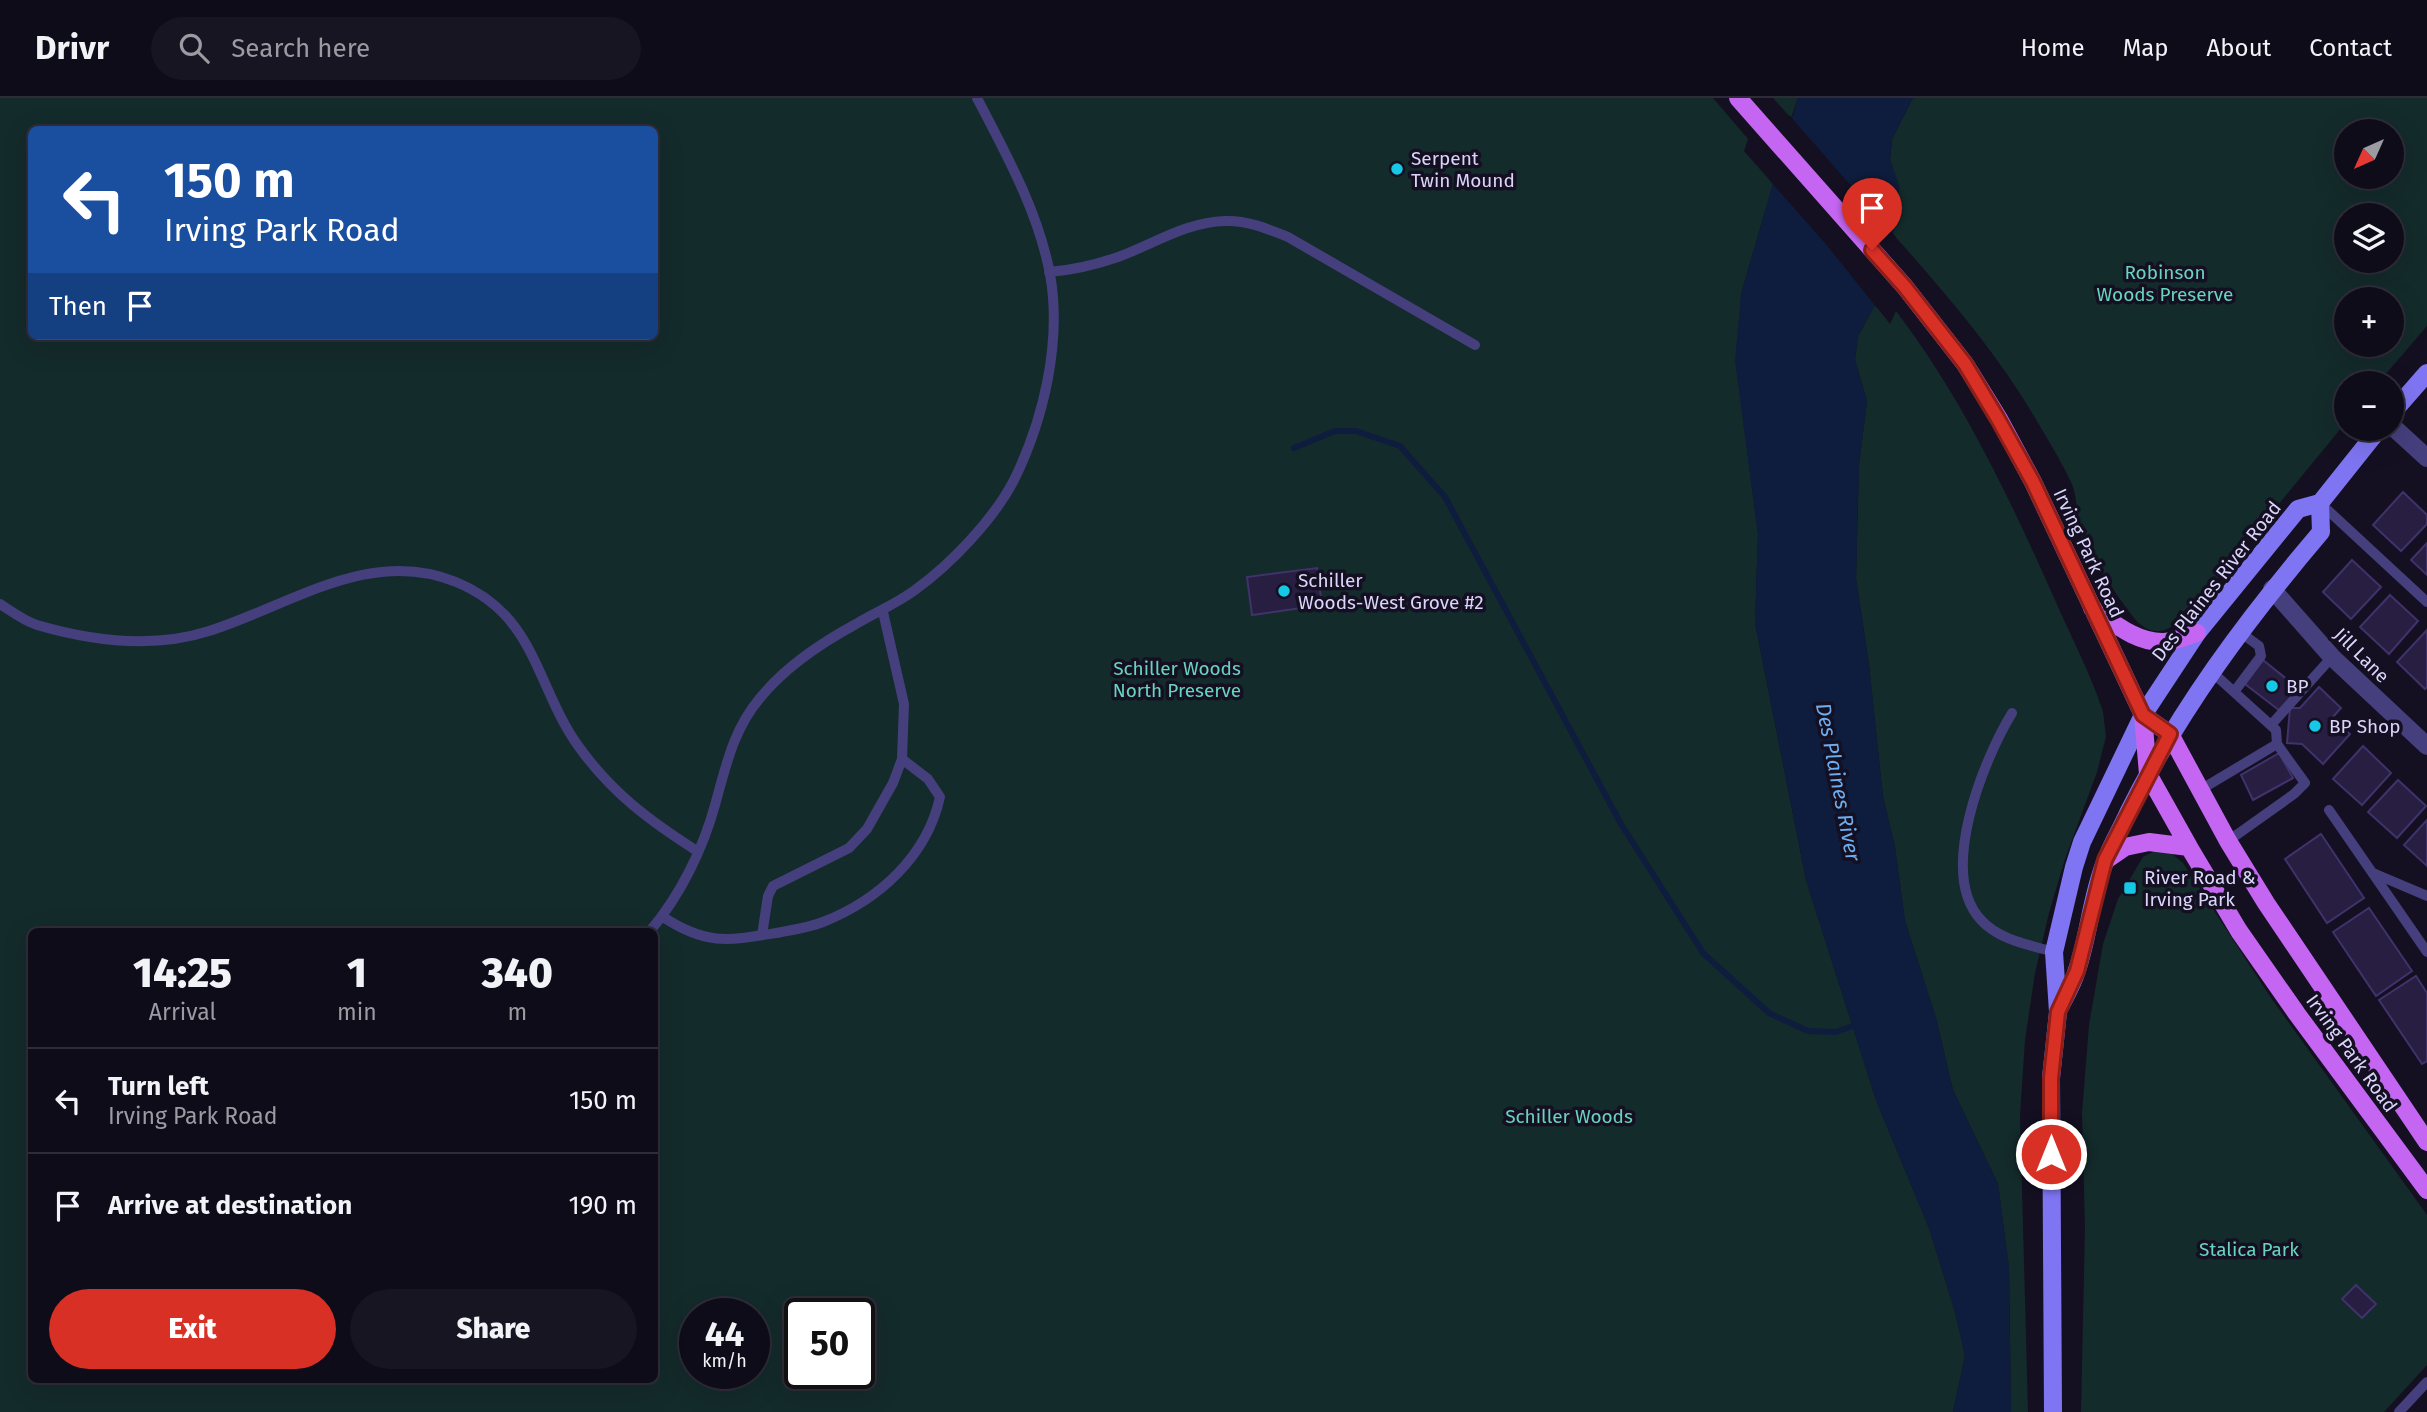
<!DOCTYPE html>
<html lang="en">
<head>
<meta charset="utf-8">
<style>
  body { margin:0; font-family:"Fira Sans",sans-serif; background:#181523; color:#f1f3f6; height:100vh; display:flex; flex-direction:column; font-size:26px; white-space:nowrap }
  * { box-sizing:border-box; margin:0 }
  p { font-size:23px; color:#9b9ba2 }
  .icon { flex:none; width:38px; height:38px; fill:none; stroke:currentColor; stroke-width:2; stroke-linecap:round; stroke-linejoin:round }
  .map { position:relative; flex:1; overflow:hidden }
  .panel { position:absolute; left:28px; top:830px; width:630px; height:455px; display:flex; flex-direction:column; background:#0f0c1a; border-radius:10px; box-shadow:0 7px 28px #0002,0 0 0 2px #2f2c39 }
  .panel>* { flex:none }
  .banner { position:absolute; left:28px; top:28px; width:630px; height:214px; border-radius:10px; box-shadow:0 7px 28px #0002,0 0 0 2px #2f2c39; background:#1a4fa0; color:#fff; overflow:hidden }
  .needle { width:46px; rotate:225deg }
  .tools { position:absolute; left:2334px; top:21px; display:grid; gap:14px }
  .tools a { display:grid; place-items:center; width:70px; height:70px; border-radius:50%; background:#0f0c1a; box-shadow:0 7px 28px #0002,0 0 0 2px #2f2c39; font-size:35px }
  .speed { position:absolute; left:679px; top:1200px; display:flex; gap:14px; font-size:35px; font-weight:700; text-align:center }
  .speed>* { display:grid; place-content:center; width:91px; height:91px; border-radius:50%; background:#0f0c1a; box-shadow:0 7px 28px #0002,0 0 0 2px #2f2c39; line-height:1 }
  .speed small { font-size:18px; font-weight:400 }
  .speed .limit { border:4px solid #111; border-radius:10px; background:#fff; color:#111 }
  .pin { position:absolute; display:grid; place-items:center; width:60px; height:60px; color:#fff; margin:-72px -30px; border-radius:50% 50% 50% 0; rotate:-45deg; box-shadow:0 0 7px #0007 }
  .pin .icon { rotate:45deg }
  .me { position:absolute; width:77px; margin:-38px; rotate:0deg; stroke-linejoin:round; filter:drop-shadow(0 0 5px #0008) }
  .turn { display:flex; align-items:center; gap:24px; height:147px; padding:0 21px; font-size:32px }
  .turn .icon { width:91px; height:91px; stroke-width:2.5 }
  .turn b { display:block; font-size:49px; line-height:60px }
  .then { display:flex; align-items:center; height:66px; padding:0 21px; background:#0003; gap:14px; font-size:26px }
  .eta { display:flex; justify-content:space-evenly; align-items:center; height:119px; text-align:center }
  .eta b { font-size:42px; font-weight:800; line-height:49px }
  .button { display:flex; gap:14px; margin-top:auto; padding:14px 21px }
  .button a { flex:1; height:80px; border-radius:42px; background:#d93025; color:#fff; font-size:28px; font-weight:800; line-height:80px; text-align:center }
  .button a+a { background:#181523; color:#f1f3f6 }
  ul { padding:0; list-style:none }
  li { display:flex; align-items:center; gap:21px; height:105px; padding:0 21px; border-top:2px solid #2f2c39 }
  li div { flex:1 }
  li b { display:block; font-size:26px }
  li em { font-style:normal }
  header { display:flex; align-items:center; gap:42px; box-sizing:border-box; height:98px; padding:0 35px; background:#0f0c1a; border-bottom:2px solid #2f2c39 }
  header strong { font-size:33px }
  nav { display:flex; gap:38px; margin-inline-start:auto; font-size:24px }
  .search { width:490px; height:63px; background:#181523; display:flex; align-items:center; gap:18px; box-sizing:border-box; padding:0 24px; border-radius:38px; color:#9b9ba2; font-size:26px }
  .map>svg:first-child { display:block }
  .green { fill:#142b2b; fill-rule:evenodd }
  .water { fill:#0e1d3d }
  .pier { fill:#141022 }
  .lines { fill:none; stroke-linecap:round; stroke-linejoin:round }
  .stream { stroke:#0e1d3d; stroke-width:6 }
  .building { fill:#271e41; stroke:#40326b; stroke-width:2 }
  .service { stroke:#453f7d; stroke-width:10 }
  .minor { stroke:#453f7d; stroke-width:18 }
  .secondary { stroke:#7f75f2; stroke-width:18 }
  .primary { stroke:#c466f1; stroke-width:18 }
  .route-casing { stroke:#8d1f18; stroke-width:18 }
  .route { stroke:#d93025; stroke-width:12 }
  .poi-dot { fill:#16c7e6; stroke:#141022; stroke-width:2.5 }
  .labels { text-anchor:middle; stroke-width:7; stroke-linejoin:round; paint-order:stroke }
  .poi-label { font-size:19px; fill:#dbd5fb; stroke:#141022; text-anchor:start }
  .park-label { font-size:19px; fill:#68d4bf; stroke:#141022 }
  .street-label { font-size:19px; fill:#dbd5fb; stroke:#141022 }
  .water-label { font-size:21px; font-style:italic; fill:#6dadf1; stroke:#141022 }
</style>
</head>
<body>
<header>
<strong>Drivr</strong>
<div class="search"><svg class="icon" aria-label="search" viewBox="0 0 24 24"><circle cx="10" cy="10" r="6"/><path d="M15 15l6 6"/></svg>Search here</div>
<nav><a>Home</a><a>Map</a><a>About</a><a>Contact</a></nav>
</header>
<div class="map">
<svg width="2427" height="1314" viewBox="0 0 2427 1314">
  <rect width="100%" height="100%" fill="#141022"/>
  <path class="green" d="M0 0H1713L1748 41 1744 53 1773 86 1741 196 1742 313 1758 436 1755 525 1806 782 1876 1002 1929 1130 1955 1214 1965 1257 1953 1314H0ZM32 32H654V238H32ZM32 833H654V1281H32ZM695 1216H754V1276H695ZM800 1216H859V1276H800Z
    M1773 0H1798L1791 20Z
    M1913 0H2427V228L2378 285H2347V323L2190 514C2175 528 2159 542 2140 526 2130 518 2089 456 2083 443 2075 426 2079 403 2072 386 2063 367 2052 348 2041 330 2001 259 1947 197 1893 136L1899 88 1890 62 1892 41ZM2347 33H2392V79H2347ZM2347 117H2392V163H2347ZM2347 201H2392V247H2347Z
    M1875 207 1890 226 1896 213C1963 301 2010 401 2055 502 2071 539 2091 576 2103 614L2106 639 2102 654 2097 674 2064 764 2049 815 2035 875 2025 942 2020 1017 2028 1314H2011L2009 1170 1998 1086 1953 992 1936 920 1905 823 1895 749 1883 699 1869 567 1856 480 1859 366 1867 303 1855 262 1858 238Z
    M2157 752 2171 755 2183 765 2271 900 2427 1117V1267L2384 1314H2081L2085 1129 2082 1015 2089 927 2103 846 2118 801 2143 759Z"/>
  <path class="water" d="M1798 0H1913L1892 41 1890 62 1899 87 1893 136 1875 207 1858 238 1855 262 1867 303 1859 366 1856 480 1869 567 1883 699 1895 749 1905 823 1936 920 1953 992 1998 1086 2009 1170 2011 1314H1953L1965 1257 1955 1214 1929 1130 1876 1002 1806 782 1755 525 1758 436 1735 263 1741 196Z"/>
  <path class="pier" d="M1789 17 1896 139 1877 210 1825 145 1770 83Z"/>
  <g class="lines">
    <path class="stream" d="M1294 350 1335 333H1356L1400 348 1445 399 1621 726 1703 855 1769 915 1808 933 1836 934 1858 926"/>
  </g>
  <path class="building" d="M2403 394 2427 417V426L2401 453 2373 427Z
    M2427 445V477L2411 462Z
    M2352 462 2381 489 2351 521 2323 494Z
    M1317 470 1322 507 1252 517 1247 479Z
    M2390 497 2418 523 2389 556 2360 529Z
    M2427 532V589L2425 591 2397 564Z
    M2263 562 2299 591 2280 613 2245 586Z
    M2319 589 2341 610 2332 620 2350 636 2323 666 2302 646 2287 645 2290 610H2300Z
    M2363 648 2391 675 2362 707 2333 681Z
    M2279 655 2293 680 2253 702 2241 677Z
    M2398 682 2426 708 2397 740 2368 714Z
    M2427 722V768L2404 747Z
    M2321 736 2364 800 2327 825 2285 761Z
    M2369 810 2412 873 2376 898 2333 834Z
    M2416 878 2427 895V963L2422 966 2379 902Z
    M2356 1187 2376 1206 2362 1220 2342 1201Z"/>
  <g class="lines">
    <path class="service" d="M1049 174C1073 172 1095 167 1118 159 1154 146 1186 124 1225 123 1247 122 1268 131 1288 139L1475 247
      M2320 405 2427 504
      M0 506C11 513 24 523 37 527 92 543 153 551 209 533 289 508 370 448 456 484 537 517 535 588 579 649 612 695 650 723 697 753
      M2212 574 2276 632 2277 646 2305 685 2294 696 2228 743
      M2234 594 2261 558 2259 548 2240 534
      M2012 615C1984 661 1937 775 1981 822 1999 842 2030 847 2054 854
      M2271 627 2332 559
      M2200 692 2277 646
      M2329 712 2427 854
      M2373 775 2427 798
      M663 819C706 847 727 843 776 835 791 832 808 830 823 824 879 802 927 758 940 699L928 681 902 661
      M650 833C680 798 703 751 715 707 726 668 733 632 760 600 785 569 821 545 856 526 876 514 896 506 915 492 951 466 994 421 1014 382 1044 321 1062 243 1050 176 1038 113 1006 56 977 0
      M762 837 768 798 773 788 849 750 867 731 893 685 902 661 904 606 883 514
      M2399 1314 2427 1284"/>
    <path class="minor" d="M2392 328 2427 360
      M2272 491 2332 559 2427 648"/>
    <path class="secondary" d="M2392 315 2427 275
      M2059 911C2065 899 2073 886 2077 872 2089 837 2091 799 2105 764 2111 747 2121 731 2128 715 2179 612 2247 521 2321 434L2320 405
      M2053 1314 2051 980 2058 914 2054 854 2074 769 2082 744 2143 617 2197 535 2298 411 2320 405 2379 331"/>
    <path class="primary" d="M1738 0 1905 189 1965 266 1999 321 2033 384 2143 617 2148 676 2189 749 2239 833 2297 916 2427 1092
      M2092 510C2114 525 2136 545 2164 544 2175 543 2187 538 2197 535
      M2143 617 2170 636 2228 743 2266 805 2427 1044
      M2106 762 2125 749 2149 744 2189 749"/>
  </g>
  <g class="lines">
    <g class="route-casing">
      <path id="route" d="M1872 152 1905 189 1965 266 1998 321 2033 384 2143 617 2170 636 2105 762 2077 873 2058 914 2051 980V1056"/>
    </g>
    <use href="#route" class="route"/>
  </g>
  <g class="poi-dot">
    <circle cx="1397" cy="71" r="7"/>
    <circle cx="1284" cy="493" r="7"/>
    <circle cx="2272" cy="588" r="7"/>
    <circle cx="2315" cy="628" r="7"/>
    <rect x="2123" y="783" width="14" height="14" rx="3.5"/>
  </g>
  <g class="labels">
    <g class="poi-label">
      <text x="1411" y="67">Serpent<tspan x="1411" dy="22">Twin Mound</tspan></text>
      <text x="1298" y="489">Schiller<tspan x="1298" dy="22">Woods-West Grove #2</tspan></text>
      <text x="2286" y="595">BP</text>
      <text x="2329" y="635">BP Shop</text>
      <text x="2144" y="786">River Road &amp;<tspan x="2144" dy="22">Irving Park</tspan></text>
    </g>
    <g class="park-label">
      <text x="2165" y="181">Robinson<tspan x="2165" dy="22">Woods Preserve</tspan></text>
      <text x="1177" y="577">Schiller Woods<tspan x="1177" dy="22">North Preserve</tspan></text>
      <text x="1569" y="1025">Schiller Woods</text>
      <text x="2249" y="1158">Stalica Park</text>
    </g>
    <g class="street-label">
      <text transform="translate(2089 455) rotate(65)" y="7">Irving Park Road</text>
      <text transform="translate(2216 483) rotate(-52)" y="7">Des Plaines River Road</text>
      <text transform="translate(2362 557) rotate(45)" y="7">Jill Lane</text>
      <text transform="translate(2352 955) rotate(54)" y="7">Irving Park Road</text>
    </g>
    <g class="water-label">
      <text transform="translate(1838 684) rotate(79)" y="7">Des Plaines River</text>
    </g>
  </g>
</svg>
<div class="tools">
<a><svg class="needle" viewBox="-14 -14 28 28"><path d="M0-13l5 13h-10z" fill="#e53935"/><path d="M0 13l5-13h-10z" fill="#9b9ba2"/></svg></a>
<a><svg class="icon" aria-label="layers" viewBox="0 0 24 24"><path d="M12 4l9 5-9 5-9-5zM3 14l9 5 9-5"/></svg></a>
<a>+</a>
<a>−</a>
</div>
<div class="speed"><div>44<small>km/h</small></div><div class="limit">50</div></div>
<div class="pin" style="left:1872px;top:152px;background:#d93025"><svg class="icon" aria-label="arrive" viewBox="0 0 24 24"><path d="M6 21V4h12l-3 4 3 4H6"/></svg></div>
<svg class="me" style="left:2051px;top:1056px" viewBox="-20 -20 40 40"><circle r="17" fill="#d93025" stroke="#fff" stroke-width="3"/><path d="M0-11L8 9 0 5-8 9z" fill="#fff"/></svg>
<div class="banner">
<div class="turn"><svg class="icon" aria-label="left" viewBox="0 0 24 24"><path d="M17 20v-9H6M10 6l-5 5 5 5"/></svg><div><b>150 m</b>Irving Park Road</div></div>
<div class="then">Then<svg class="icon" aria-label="arrive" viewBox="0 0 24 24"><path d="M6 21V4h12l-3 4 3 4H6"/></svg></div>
</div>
<section class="panel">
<div class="eta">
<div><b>14:25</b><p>Arrival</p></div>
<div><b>1</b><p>min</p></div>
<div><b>340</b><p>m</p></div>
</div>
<ul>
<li><svg class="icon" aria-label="left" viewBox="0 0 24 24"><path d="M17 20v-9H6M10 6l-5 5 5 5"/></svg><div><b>Turn left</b><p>Irving Park Road</p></div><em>150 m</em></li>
<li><svg class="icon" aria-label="arrive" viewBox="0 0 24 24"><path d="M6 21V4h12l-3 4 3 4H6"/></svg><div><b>Arrive at destination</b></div><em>190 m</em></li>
</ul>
<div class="button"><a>Exit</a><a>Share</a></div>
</section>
</div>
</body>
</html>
